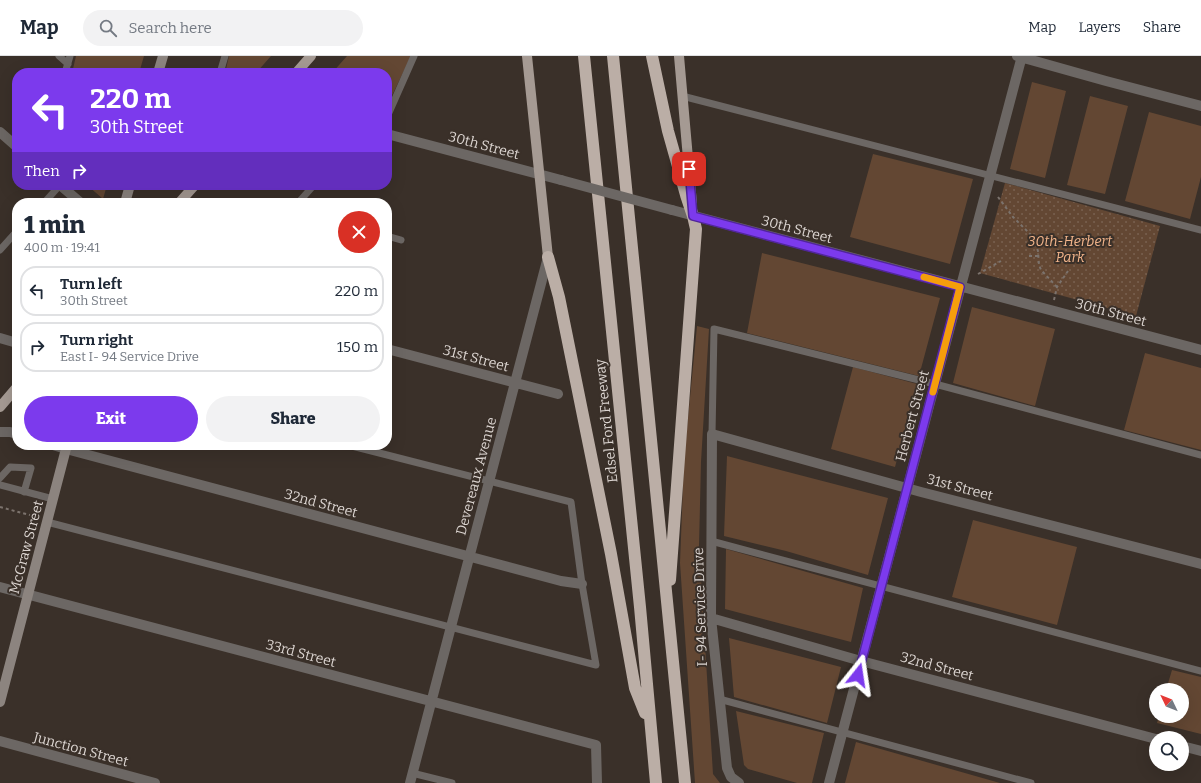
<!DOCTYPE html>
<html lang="en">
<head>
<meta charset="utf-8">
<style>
  body { margin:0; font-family:Bitter,serif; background:#f2f2f3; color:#1f2937; height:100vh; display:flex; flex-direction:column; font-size:15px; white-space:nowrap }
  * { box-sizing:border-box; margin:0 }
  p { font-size:13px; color:#747a83 }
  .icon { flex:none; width:22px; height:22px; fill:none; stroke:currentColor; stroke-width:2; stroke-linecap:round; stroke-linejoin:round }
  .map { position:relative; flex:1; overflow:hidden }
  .drawer { position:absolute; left:12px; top:142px; width:380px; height:252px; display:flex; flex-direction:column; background:#fff; border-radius:16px; box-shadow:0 4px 16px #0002 }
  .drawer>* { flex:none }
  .top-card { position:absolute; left:12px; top:12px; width:380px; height:122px; border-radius:16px; box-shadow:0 4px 16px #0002; background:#7c3aed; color:#fff; overflow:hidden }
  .needle { width:26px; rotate:313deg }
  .controls { position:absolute; left:1149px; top:627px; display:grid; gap:8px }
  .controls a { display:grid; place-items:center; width:40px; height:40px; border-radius:50%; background:#fff; box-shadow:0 4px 16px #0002; font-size:20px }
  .pin { position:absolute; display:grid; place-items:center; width:34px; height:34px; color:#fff; margin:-17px; border-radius:8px; box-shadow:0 2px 6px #0006 }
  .me { position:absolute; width:44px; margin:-22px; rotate:15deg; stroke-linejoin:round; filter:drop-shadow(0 0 3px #0008) }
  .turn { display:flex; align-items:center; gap:14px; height:84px; padding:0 12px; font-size:18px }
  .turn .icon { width:52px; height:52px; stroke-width:2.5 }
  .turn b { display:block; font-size:28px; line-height:34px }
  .then { display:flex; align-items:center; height:38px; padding:0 12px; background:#0003; gap:8px; font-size:15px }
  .round { display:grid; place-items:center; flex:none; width:42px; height:42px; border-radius:21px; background:#f2f2f3 }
  .overview { display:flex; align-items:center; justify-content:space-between; height:68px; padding:0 12px }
  h1 { font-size:24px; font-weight:800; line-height:30px }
  .button { display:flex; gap:8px; margin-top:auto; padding:8px 12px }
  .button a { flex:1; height:46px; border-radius:24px; background:#7c3aed; color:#fff; font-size:16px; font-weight:800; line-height:46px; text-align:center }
  .button a+a { background:#f2f2f3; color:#1f2937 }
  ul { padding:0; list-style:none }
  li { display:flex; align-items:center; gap:12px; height:50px; margin:0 8px 6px; padding:0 4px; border:2px solid #e0e1e3; border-radius:16px }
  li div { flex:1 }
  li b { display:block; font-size:15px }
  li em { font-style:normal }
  header { display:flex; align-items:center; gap:24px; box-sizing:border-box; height:56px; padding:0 20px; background:#fff; border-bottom:1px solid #e0e1e3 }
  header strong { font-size:19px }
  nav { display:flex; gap:22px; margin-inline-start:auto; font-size:14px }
  .search { width:280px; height:36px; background:#f2f2f3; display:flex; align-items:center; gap:10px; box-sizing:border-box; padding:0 14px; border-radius:22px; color:#747a83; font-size:15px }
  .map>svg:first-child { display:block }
  .green { fill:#634733 }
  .park { fill:url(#park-dots) }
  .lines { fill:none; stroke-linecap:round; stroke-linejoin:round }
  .path { stroke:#7c736d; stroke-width:2; stroke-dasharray:3 3; stroke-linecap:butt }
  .lane { stroke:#6c6764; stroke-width:7 }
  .street { stroke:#6c6764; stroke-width:10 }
  .secondary { stroke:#8c847f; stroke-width:10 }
  .primary { stroke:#a59a93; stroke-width:10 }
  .highway { stroke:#bbaea6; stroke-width:12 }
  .street-bridge { stroke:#6c6764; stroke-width:10 }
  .route-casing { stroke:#51269a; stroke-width:10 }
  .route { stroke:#7c3aed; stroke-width:7 }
  .slow { stroke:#f59e0b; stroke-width:7 }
  .labels { text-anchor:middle; stroke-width:4; stroke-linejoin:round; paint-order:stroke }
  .street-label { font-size:14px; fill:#dcd5d1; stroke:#3a3029 }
  .park-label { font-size:14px; font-style:italic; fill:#f3b58b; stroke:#3a3029 }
</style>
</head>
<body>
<header>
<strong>Map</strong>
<div class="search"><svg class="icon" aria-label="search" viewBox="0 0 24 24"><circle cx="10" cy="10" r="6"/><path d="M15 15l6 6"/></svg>Search here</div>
<nav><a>Map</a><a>Layers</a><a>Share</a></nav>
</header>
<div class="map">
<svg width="1201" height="727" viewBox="0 0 1201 727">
  <defs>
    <pattern id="park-dots" width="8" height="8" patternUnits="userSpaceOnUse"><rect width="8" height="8" fill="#634733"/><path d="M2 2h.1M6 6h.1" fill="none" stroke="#796150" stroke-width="1.8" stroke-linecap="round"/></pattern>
  </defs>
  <rect width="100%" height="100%" fill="#3a3029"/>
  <path class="green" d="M76 0H144L139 17H72Z
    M229 0H271L256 17H240L226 13Z
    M347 0H411L387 50V17H332Z
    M1032 26 1066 35 1045 122 1010 113Z
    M1090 40 1128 50 1105 138 1067 129Z
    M1149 56 1201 70V121L1190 163 1125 145Z
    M873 98 973 123 950 208 850 181Z
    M87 129H107L103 143Z
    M762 197 940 242 919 320 747 277Z
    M972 251 1055 273 1035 350 953 327Z
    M697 270 709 273 701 406 699 491 713 718 720 727H695L680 507 684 403Z
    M1145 297 1201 312V394L1124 374Z
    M853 311 917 328 895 411 831 393Z
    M727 400 888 442 868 519 786 495 724 480Z
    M973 464 1077 491 1057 569 952 541Z
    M726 493 863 532 851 586 725 553Z
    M729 582 841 611 827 667 734 641Z
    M1172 614 1201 621V678L1157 667 1159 660H1182V634H1166Z
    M736 655 824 677 812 727H797L748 713 744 709Z
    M856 686 1000 727H845Z"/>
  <path class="park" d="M1005 127 1160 170 1136 260 980 217Z"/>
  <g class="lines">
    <path class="path" d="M998 141 1013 161 1033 181 1038 195 1039 209 1041 214 1057 231
      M1029 200H1038
      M978 218 1001 205
      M1054 244 1057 231 1068 215
      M0 451 37 461"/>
    <path class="lane" d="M59 0 68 8
      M65 17 70 0
      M220 17 225 0
      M682 40 1201 174
      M387 61 414 0
      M44 147 60 129
      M298 147 314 129
      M387 180 401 184
      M0 194 17 175
      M712 378 714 273 935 328 1201 399
      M0 422 10 411 31 412 24 436
      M0 429 53 443
      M47 466 596 609 582 528 571 446 348 389
      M711 485 1201 615
      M719 643 1031 727
      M412 717 452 727"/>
    <path class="street" d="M1017 0 1106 25 1201 50
      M0 76 17 91
      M387 78 561 124
      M60 129 81 147
      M672 154 1201 294
      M0 282 17 287
      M387 293 558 338
      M0 376H10L17 378
      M53 389 66 393 561 525 582 528
      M0 531 596 689 597 727
      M711 562 861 605 1156 683
      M0 685 155 727
      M1182 690 1201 695
      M410 727 548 201
      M739 727 731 721 727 712 711 562 712 378 921 436 1201 508
      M829 727 1022 0"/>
    <path class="secondary" d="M158 17 163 0
      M125 147 130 129
      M0 646 67 389"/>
    <path class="primary" d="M527 0 548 201
      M679 0 692 148
      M296 17 311 0
      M179 147 195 129
      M0 351 17 331"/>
    <path class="highway" d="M584 0 640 551 656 727
      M613 0 685 727
      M652 0 668 75 686 139 693 160 696 173 670 524
      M548 201 559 241 611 498 635 632 645 657"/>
    <path class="street-bridge" d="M561 124 672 154"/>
  </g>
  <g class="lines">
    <g class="route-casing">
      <path id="route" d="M689 113 693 160 960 231 858 619"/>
    </g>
    <use href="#route" class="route"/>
    <path class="slow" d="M924 221 960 231 933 336"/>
  </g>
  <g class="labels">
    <g class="street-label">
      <text transform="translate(484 89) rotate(15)" y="5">30th Street</text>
      <text transform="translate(797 173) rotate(15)" y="5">30th Street</text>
      <text transform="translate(1111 256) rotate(15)" y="5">30th Street</text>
      <text transform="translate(476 302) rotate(15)" y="5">31st Street</text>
      <text transform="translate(912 360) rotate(-75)" y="5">Herbert Street</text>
      <text transform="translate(606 365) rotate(-96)" y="5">Edsel Ford Freeway</text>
      <text transform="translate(476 420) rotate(-75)" y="5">Devereaux Avenue</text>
      <text transform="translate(960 431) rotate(15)" y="5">31st Street</text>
      <text transform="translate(321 447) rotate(15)" y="5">32nd Street</text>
      <text transform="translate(26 491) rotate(-75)" y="5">McGraw Street</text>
      <text transform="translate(700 551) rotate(-92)" y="5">I- 94 Service Drive</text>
      <text transform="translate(301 597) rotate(15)" y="5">33rd Street</text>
      <text transform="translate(937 610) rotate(15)" y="5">32nd Street</text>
      <text transform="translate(81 693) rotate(15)" y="5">Junction Street</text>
    </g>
    <g class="park-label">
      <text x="1070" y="190">30th-Herbert<tspan x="1070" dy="16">Park</tspan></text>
    </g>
  </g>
</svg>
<div class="controls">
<a><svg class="needle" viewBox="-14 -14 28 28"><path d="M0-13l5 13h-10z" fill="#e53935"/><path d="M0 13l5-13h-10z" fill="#747a83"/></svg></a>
<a><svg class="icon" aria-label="search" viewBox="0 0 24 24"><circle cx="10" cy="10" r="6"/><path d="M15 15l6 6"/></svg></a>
</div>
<div class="pin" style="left:689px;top:113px;background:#d93025"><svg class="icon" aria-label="arrive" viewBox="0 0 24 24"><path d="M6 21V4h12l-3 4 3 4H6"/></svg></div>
<svg class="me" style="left:858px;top:619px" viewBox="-20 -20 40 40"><path d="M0-17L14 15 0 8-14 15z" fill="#7c3aed" stroke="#fff" stroke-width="4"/></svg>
<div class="top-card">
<div class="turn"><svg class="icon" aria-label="left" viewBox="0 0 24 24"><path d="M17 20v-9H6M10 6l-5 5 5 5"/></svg><div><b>220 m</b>30th Street</div></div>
<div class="then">Then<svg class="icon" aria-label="right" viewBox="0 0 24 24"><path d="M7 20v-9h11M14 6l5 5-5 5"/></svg></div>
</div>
<section class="drawer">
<div class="overview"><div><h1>1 min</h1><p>400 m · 19:41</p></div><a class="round" style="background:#d93025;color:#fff"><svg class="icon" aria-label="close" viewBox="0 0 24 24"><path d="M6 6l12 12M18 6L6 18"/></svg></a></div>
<ul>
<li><svg class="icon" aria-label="left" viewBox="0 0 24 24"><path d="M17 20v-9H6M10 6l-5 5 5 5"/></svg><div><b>Turn left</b><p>30th Street</p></div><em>220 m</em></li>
<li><svg class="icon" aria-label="right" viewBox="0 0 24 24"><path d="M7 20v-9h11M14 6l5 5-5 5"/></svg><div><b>Turn right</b><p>East I- 94 Service Drive</p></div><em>150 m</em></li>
</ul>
<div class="button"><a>Exit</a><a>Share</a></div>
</section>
</div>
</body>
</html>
